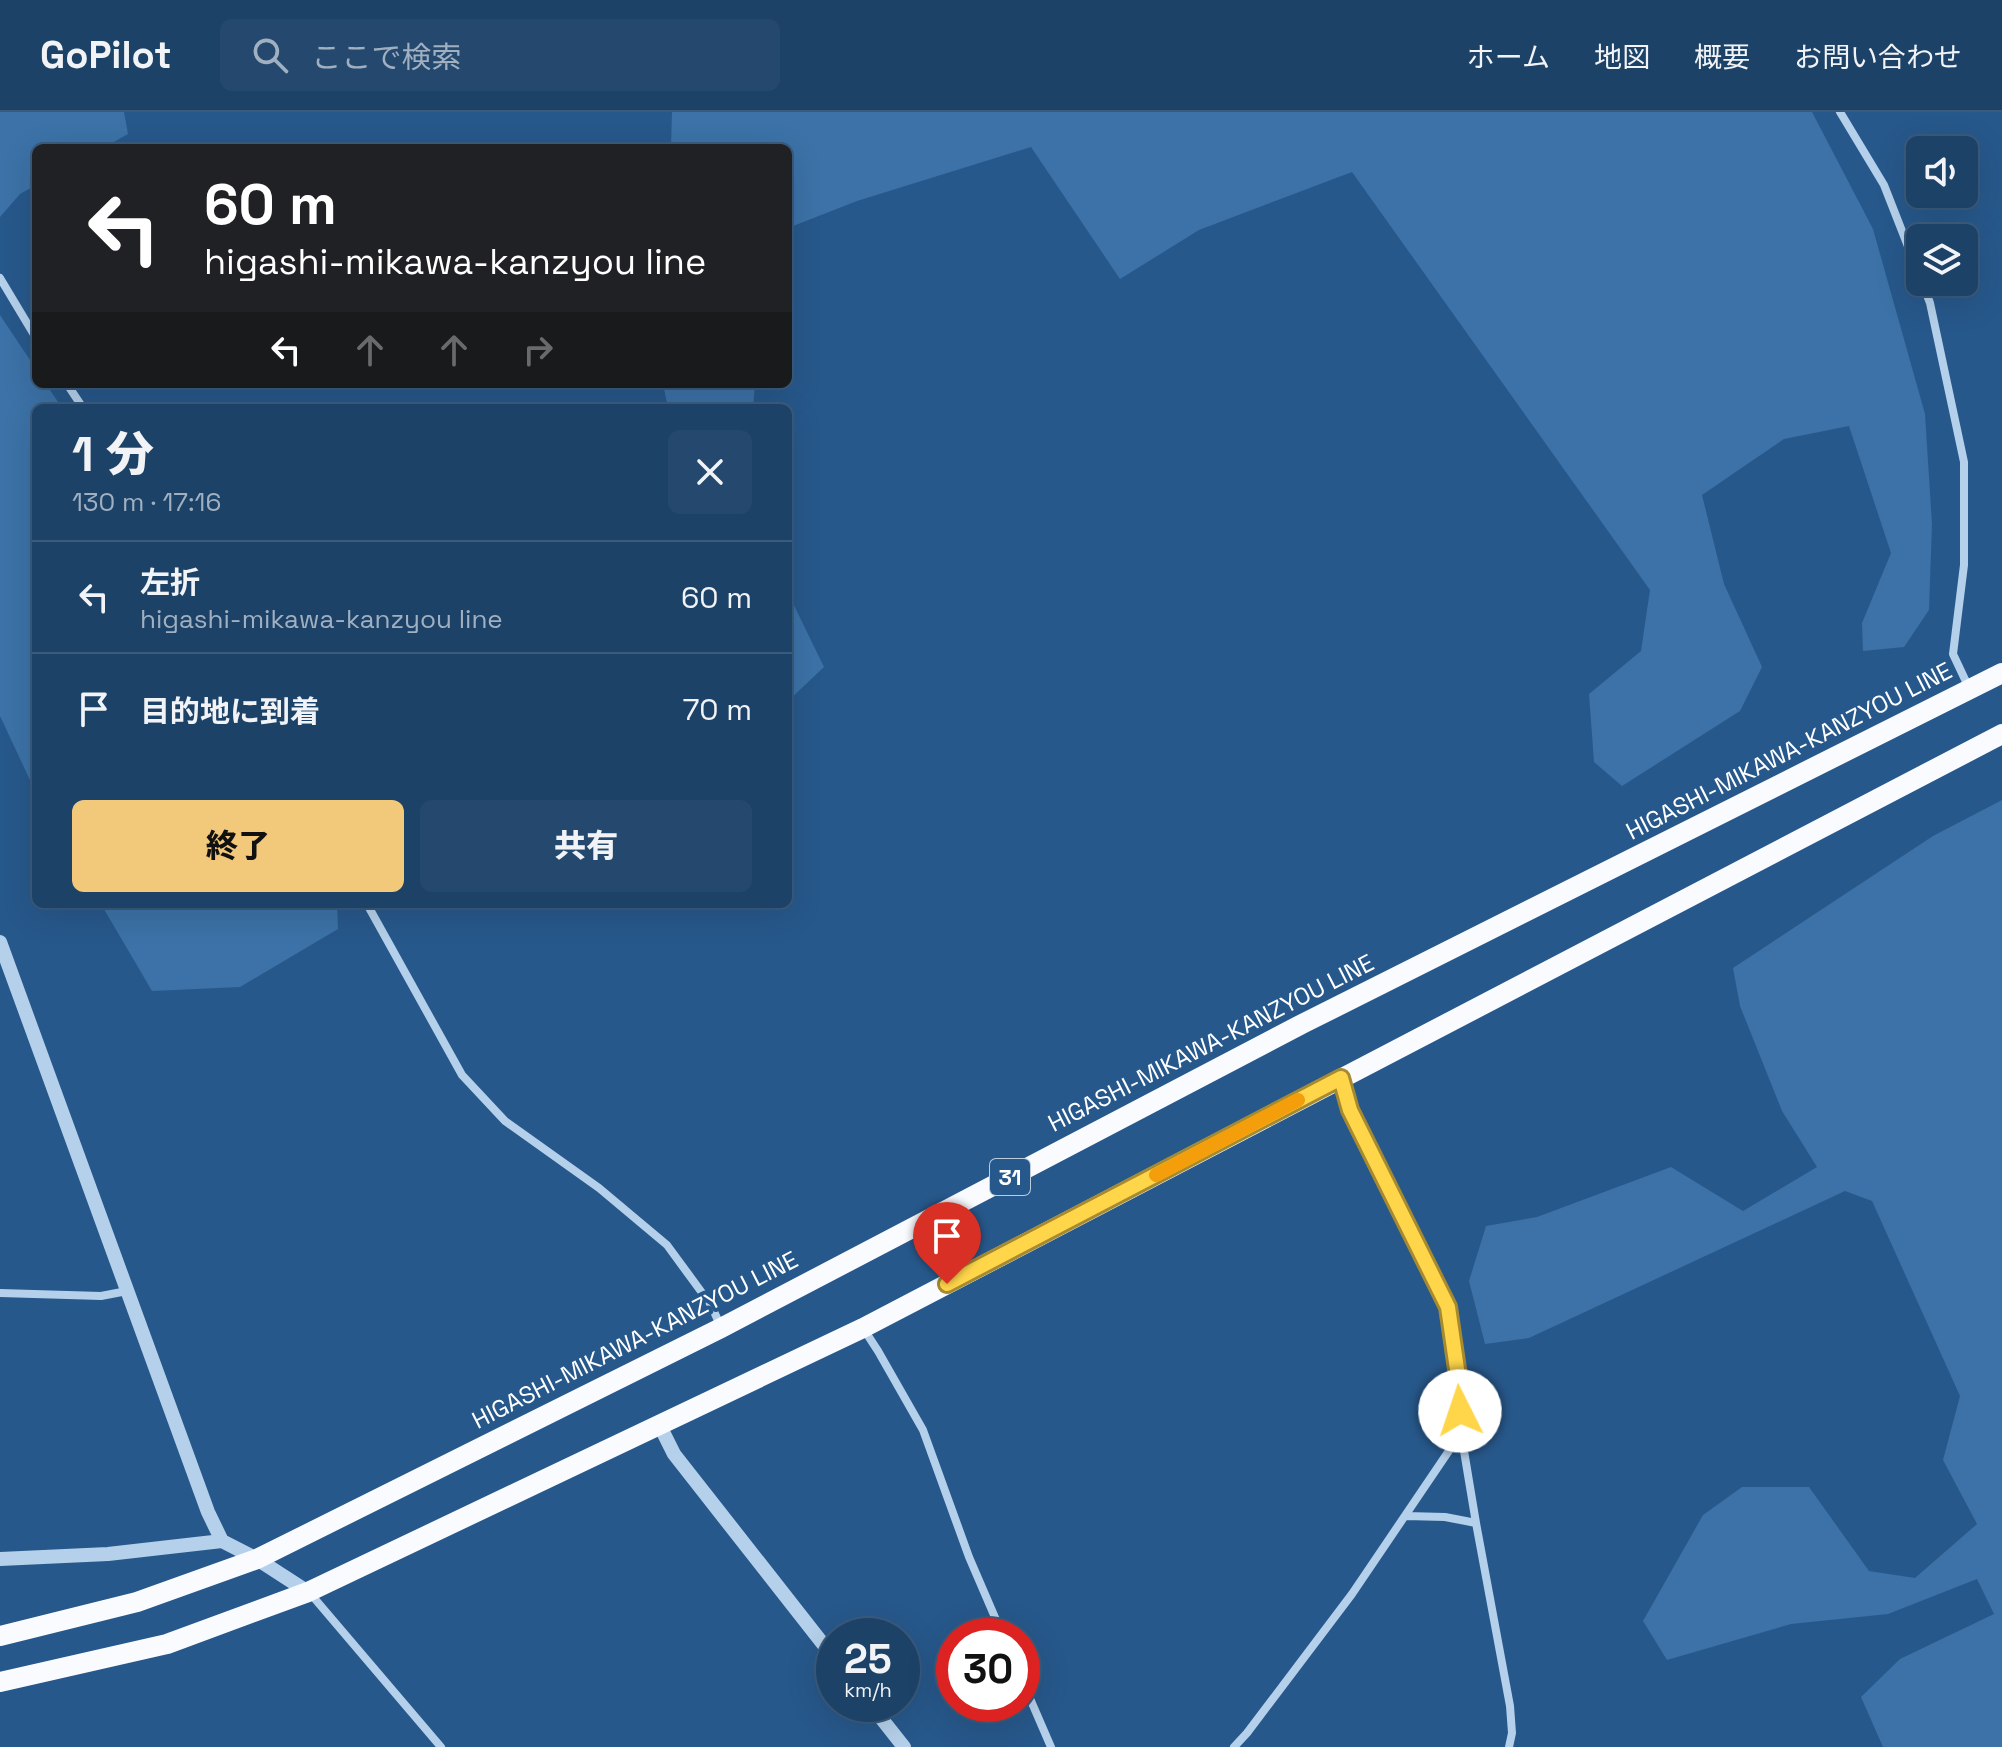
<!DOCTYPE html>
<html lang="ja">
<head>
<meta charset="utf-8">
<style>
  body { margin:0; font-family:"Space Grotesk","Noto Sans JP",sans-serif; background:#25496e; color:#f1f3f6; height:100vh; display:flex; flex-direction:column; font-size:30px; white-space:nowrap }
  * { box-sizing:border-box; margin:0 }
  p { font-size:26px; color:#a0b0c0 }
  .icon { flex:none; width:44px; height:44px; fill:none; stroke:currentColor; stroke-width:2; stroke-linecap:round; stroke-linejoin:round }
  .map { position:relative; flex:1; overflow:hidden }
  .panel { position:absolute; left:32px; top:292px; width:760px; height:504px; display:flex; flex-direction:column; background:#1d4268; border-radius:12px; box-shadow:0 8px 32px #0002,0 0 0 2px #3b5b7c }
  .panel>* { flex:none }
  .banner { position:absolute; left:32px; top:32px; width:760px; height:244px; border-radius:12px; box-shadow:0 8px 32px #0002,0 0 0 2px #3b5b7c; background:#202124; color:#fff; overflow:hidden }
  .tools { position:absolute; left:1906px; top:24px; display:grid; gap:16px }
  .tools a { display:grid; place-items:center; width:72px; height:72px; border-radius:12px; background:#1d4268; box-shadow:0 8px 32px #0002,0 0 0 2px #3b5b7c; font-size:40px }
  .speed { position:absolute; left:816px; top:1506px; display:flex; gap:16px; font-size:40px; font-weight:700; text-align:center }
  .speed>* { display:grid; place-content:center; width:104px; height:104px; border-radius:50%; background:#1d4268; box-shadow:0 8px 32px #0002,0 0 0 2px #3b5b7c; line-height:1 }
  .speed small { font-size:20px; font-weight:400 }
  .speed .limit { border:12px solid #d22; background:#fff; color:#111 }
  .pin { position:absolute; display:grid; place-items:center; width:68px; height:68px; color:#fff; margin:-82px -34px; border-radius:50% 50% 50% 0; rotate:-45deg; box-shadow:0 0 8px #0007 }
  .pin .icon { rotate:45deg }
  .me { position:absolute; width:88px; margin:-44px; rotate:356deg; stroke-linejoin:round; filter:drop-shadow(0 0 6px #0008) }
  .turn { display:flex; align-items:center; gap:28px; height:168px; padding:0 40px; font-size:36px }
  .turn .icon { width:104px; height:104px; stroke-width:2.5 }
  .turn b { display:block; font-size:56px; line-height:68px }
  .lanes { display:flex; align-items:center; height:76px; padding:0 40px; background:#0003; justify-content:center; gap:40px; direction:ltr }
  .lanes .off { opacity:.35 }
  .round { display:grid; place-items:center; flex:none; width:84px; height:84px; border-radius:12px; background:#25496e }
  .headline { display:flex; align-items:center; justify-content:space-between; height:136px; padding:0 40px }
  h1 { font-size:48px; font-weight:800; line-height:60px }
  .cta { display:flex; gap:16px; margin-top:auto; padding:16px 40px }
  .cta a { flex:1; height:92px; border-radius:12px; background:#f2c97b; color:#111; font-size:32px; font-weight:800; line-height:92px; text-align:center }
  .cta a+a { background:#25496e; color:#f1f3f6 }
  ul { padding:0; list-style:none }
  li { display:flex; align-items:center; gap:24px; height:112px; padding:0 40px; border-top:2px solid #3b5b7c }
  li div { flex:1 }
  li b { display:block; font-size:30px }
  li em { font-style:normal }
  header { display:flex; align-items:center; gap:48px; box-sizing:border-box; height:112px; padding:0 40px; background:#1d4268; border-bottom:2px solid #3b5b7c }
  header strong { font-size:38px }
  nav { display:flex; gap:44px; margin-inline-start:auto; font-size:28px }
  .search { width:560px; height:72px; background:#25496e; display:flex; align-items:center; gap:20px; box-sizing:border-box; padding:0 28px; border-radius:12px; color:#a0b0c0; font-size:30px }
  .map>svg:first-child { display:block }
  .green { fill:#3c72a7 }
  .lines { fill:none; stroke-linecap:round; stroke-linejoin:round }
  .minor { stroke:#b5d0ea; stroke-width:8 }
  .tertiary { stroke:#b5d0ea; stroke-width:14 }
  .primary { stroke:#f9fbfe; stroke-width:20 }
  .route-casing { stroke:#a68a30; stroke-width:20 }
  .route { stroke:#ffd54a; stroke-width:14 }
  .slow { stroke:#f59e0b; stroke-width:14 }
  .labels { text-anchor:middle; stroke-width:8; stroke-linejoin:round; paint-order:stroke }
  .shield { fill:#27588b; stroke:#becddc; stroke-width:2 }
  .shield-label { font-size:22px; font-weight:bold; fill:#fff }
  .street-label { font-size:24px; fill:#fff; stroke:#27588b }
</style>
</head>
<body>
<header>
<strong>GoPilot</strong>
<div class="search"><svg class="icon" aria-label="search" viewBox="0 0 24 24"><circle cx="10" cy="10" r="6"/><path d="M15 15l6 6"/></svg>ここで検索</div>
<nav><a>ホーム</a><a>地図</a><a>概要</a><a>お問い合わせ</a></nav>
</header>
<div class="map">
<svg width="2002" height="1635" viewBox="0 0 2002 1635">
  <rect width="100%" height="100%" fill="#27588b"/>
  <path class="green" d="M0 0H124L128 22 103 36H36V73L20 82 0 105Z
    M672 0H1812L1873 117 1925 302 1932 412 1929 498 1904 535 1863 539 1862 511 1891 441 1849 314 1784 327 1702 383 1724 472 1762 555 1740 599 1622 674 1594 650 1589 582 1641 539 1650 478 1352 60 1199 118 1120 167 1031 35 857 89 788 116V36H671Z
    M0 203 36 257V272H46L62 296H36V681L0 604Z
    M663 272H755L753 296H668Z
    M788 481 824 555 788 589Z
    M2002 688V1635H1883L1861 1585 1900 1547 1994 1502 1977 1467 1888 1502 1791 1512 1667 1548 1643 1509 1703 1403 1742 1375H1809L1869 1459 1915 1466 1977 1412 1943 1348 1960 1284 1872 1089 1845 1079 1529 1226 1485 1232 1469 1169 1486 1114 1537 1105 1671 1055 1743 1099 1817 1055 1782 999 1740 894 1733 856 1933 724Z
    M101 792H337L338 817 240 875 152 879Z"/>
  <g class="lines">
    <path class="minor" d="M1840 0 1884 73 1920 165
      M0 166 36 226
      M1922 170 1930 191 1964 350V453L1953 542 1969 576
      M67 272 83 296
      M367 792 462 963 505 1009 599 1076 667 1133 711 1193 721 1215
      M0 1181 101 1184 127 1179
      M863 1216 878 1239 923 1318 969 1445 1003 1524
      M1406 1404 1445 1405 1476 1411 1461 1321
      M1476 1411 1510 1594 1512 1621 1509 1635
      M309 1480 441 1635
      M1022 1568 1051 1635
      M1234 1635 1247 1621 1352 1482 1461 1321 1460 1278 1448 1195 1350 998 1342 967"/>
    <path class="tertiary" d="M0 830 208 1400 222 1429
      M659 1312 674 1342 834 1546
      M0 1447 108 1442 222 1429 257 1447 308 1480
      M870 1592 904 1635"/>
    <path class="primary" d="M0 1524 137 1490 257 1447 721 1216 1304 911 2002 561
      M0 1570 167 1532 308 1480 863 1216 2002 622"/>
  </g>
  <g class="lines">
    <g class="route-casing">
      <path id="route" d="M947 1172 1341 966 1350 998 1448 1195 1460 1278V1299"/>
    </g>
    <use href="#route" class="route"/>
    <path class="slow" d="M1156 1063 1298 988"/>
  </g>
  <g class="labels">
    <rect class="shield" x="990" y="1047" width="40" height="36" rx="6"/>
    <g class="shield-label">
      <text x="1010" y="1073">31</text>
    </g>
    <g class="street-label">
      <text transform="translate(1789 639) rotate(-27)" y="8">HIGASHI-MIKAWA-KANZYOU LINE</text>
      <text transform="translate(1211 931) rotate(-27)" y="8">HIGASHI-MIKAWA-KANZYOU LINE</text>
      <text transform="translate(635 1228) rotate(-27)" y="8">HIGASHI-MIKAWA-KANZYOU LINE</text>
    </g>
  </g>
</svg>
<div class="tools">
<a><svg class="icon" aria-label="sound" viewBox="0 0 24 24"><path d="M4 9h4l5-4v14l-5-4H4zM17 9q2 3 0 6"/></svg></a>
<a><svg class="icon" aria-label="layers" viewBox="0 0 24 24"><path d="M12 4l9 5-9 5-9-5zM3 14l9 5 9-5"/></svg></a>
</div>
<div class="speed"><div>25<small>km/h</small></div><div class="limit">30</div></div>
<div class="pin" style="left:947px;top:1172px;background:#d93025"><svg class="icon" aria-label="arrive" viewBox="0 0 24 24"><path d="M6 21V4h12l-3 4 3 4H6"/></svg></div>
<svg class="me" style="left:1460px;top:1299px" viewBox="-20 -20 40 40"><circle r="19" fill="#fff"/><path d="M0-13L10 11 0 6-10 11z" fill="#ffd54a"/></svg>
<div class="banner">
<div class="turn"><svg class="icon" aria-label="left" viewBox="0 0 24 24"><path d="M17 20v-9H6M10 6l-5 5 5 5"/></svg><div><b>60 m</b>higashi-mikawa-kanzyou line</div></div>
<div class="lanes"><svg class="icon" aria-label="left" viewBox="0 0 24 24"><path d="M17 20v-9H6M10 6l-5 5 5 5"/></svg><svg class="icon off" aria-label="ahead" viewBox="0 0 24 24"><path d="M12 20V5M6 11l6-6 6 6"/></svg><svg class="icon off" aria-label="ahead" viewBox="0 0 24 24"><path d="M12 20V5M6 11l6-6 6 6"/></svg><svg class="icon off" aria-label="right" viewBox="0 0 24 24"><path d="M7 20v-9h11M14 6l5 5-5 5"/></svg></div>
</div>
<section class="panel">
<div class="headline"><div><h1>1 分</h1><p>130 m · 17:16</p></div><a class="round"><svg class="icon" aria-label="close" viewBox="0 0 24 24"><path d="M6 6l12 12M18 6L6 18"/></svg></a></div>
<ul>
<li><svg class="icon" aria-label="left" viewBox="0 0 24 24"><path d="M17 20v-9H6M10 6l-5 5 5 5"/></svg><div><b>左折</b><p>higashi-mikawa-kanzyou line</p></div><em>60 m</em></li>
<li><svg class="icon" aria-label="arrive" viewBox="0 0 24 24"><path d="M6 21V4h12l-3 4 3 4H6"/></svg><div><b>目的地に到着</b></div><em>70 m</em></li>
</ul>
<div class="cta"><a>終了</a><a>共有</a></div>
</section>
</div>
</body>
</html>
